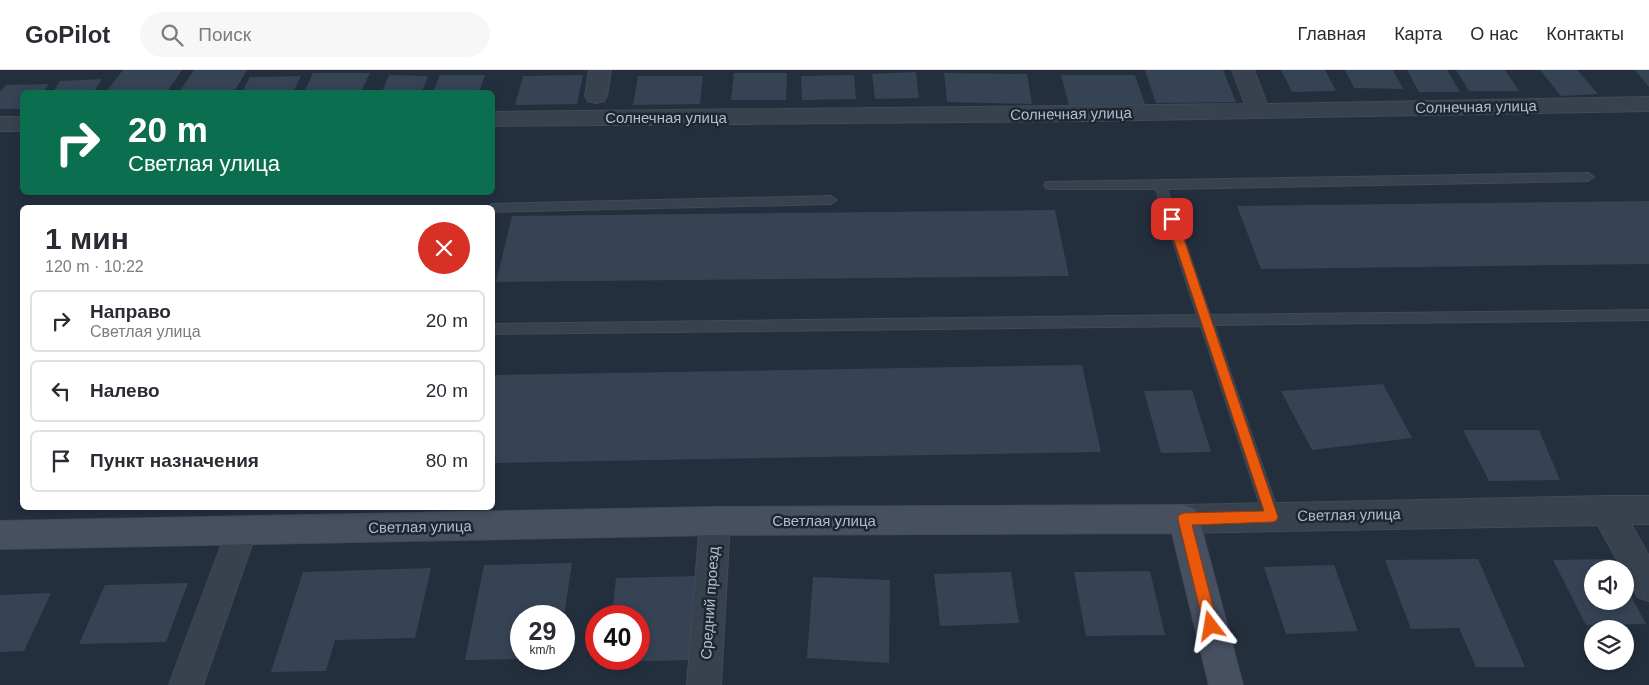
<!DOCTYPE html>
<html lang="ru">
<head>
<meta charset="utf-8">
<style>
  body { margin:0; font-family:Helvetica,sans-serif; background:#f7f7f7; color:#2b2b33; height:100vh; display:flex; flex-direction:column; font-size:19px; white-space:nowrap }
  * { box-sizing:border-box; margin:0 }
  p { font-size:16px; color:#7c7c81 }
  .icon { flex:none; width:28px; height:28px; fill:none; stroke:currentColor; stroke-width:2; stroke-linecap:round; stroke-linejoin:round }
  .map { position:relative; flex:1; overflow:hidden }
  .drawer { position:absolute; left:20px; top:135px; width:475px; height:305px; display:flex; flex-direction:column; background:#fff; border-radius:8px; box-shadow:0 2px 8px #0003 }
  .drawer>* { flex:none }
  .top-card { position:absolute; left:20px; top:20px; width:475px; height:105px; border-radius:8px; box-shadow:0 2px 8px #0003; background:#0b6e4f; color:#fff; overflow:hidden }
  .tools { position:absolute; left:1584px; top:490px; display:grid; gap:10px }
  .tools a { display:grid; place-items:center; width:50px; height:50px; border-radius:50%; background:#fff; box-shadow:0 2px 8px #0003; font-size:25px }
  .speed { position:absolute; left:510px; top:535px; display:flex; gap:10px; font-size:25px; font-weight:700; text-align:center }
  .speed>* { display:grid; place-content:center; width:65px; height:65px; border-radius:50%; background:#fff; box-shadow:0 2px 8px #0003; line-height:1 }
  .speed small { font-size:12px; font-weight:400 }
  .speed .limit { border:8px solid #d22; background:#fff; color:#111 }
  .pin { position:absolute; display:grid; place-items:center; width:42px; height:42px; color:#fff; margin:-21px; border-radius:10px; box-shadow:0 2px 8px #0006 }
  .me { position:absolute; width:55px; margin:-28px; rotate:346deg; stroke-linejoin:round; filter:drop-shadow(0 0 4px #0008) }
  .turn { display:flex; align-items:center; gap:18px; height:105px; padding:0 25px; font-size:22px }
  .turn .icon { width:65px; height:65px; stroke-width:2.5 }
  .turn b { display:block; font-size:35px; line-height:42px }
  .round { display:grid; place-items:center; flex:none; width:52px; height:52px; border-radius:26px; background:#f7f7f7 }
  .headline { display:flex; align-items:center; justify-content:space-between; height:85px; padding:0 25px }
  h1 { font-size:30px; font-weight:800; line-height:38px }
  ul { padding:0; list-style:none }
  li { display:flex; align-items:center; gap:15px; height:62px; margin:0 10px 8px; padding:0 15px; border:2px solid #e1e1e2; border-radius:8px }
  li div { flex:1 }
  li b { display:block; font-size:19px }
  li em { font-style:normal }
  header { display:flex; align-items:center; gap:30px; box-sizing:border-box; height:70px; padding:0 25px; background:#fff; border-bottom:1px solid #e1e1e2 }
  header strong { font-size:24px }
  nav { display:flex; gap:28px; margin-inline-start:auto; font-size:18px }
  .search { width:350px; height:45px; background:#f7f7f7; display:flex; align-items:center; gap:12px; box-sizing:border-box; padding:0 18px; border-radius:28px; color:#7c7c81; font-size:19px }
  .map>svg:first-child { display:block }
  .building { fill:#364354 }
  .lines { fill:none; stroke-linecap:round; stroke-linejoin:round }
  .lane-casing { stroke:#414a57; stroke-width:2 }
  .street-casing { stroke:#414a57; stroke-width:2 }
  .secondary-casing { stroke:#414a57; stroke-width:2 }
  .lane { fill:#38414e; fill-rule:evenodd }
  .street { fill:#38414e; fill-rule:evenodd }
  .secondary { fill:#465061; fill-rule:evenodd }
  .route { fill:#ea580c; stroke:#983908 }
  .labels { text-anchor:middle; stroke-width:5; stroke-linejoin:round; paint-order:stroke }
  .street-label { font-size:15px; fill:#b4bcc9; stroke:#1d2633 }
</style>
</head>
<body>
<header>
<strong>GoPilot</strong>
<div class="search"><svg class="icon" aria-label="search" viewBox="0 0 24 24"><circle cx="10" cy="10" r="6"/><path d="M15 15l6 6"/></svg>Поиск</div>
<nav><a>Главная</a><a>Карта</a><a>О нас</a><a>Контакты</a></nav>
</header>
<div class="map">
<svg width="1649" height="615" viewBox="0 0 1649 615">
  <rect width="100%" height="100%" fill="#242f3e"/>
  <path class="building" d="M123 0H182L167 22H106Z
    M194 0H247L234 22H179Z
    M1145 0H1223L1236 32 1156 33Z
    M1281 0H1325L1336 21 1292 22Z
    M1345 0H1393L1403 19 1354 18Z
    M1407 0H1447L1460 22H1419Z
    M1456 0H1505L1519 21H1469Z
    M1540 0H1577L1598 24 1561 26Z
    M1635 0H1649V17Z
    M916 2 919 28 875 29 872 4Z
    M313 3H370L361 22H304Z
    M734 3H787L786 30H731Z
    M944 3 1027 4 1032 34 947 32Z
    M389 5 428 6 422 22H382Z
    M440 5H485L479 22H433Z
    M583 5 577 34 515 35 523 6Z
    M854 5 856 29 802 30 801 6Z
    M1061 5H1135L1145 34 1069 35Z
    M301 6 293 22H242L250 7Z
    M638 6H703L700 34 633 35Z
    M102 9 94 22H53L60 11Z
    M49 14 43 22H22V39H0V22L6 15Z
    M1649 131V194L1261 199 1237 136Z
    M1055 140 1069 206 496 212 512 146Z
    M1082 295 1101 382 492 393V305Z
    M1383 314 1412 368 1312 380 1281 321Z
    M1192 320 1211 382 1161 383 1144 321Z
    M1463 360H1539L1560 410 1489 411Z
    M1478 489 1525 597H1476L1459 558 1411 559 1385 490Z
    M1611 489 1616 499H1592V531H1625V515L1646 554 1586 555 1553 490Z
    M572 493 564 546H521V589L465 590 484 495Z
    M1334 495 1358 561 1286 564 1264 497Z
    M431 498 415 568 335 570 326 601 271 602 303 502Z
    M1150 501 1165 565 1086 566 1074 502Z
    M1011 502 1019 553 940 556 934 504Z
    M698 506 693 590 607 592V589H639V546H612L616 508Z
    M813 507 890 510 889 593 807 588Z
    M188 513 166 572 79 574 105 515Z
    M51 523 24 581 0 582V525Z"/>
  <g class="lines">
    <g class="lane-casing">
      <path id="lane" d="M1588 103 1594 107 1588 111 1167 119 1210 245 1649 240V250L1214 255 1280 447 1277 452 1272 454 1267 452 1264 447 1201 256 492 264V254L1197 245 1156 119H1050L1046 118 1044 115 1046 112Z
        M831 126 837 130 831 134 492 142V138H486L492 134Z"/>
    </g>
    <g class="street-casing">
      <path id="street" d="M589 0H611L607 26 604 31 596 33 588 31 585 26Z
        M1232 0H1254L1267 34 1649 27V41L1085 51 492 56V42L1245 34Z
        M0 47H22V61H0Z
        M1606 426H1649V454H1631L1649 486V531L1638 527 1625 504V499H1622L1598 455 1184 463 1173 459 1169 449 1173 439 1184 435Z
        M715 437 726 441 730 451 721 615H687L700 451 704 441Z
        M242 446 253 450 257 460 203 615H169L227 460 231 450Z"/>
    </g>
    <g class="secondary-casing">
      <path id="secondary" d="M1184 435 1195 439 1199 449 1243 615H1209L1172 463 715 465 0 479V451L715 437Z"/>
    </g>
    <use href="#lane" class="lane"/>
    <use href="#street" class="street"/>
    <use href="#secondary" class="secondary"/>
  </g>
  <path class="route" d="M1172 145 1177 149 1278 447 1276 451 1272 452 1192 455 1218 556 1216 561 1211 563 1206 561 1204 556 1178 449 1179 445 1184 443 1264 441 1167 149Z"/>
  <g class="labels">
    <g class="street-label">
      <text transform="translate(1476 37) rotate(-1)" y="5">Солнечная улица</text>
      <text transform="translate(1071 44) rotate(-1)" y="5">Солнечная улица</text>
      <text x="666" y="53">Солнечная улица</text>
      <text transform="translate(1349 445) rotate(-1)" y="5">Светлая улица</text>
      <text x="824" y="456">Светлая улица</text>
      <text transform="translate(420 457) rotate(-1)" y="5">Светлая улица</text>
      <text transform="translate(710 533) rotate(-86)" y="5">Средний проезд</text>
    </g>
  </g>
</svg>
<div class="tools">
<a><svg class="icon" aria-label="sound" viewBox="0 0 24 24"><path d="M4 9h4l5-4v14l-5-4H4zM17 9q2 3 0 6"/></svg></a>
<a><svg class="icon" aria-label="layers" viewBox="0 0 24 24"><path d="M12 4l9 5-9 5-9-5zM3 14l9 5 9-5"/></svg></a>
</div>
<div class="speed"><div>29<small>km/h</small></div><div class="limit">40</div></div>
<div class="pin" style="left:1172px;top:149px;background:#d93025"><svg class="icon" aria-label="arrive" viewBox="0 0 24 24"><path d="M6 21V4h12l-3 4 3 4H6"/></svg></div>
<svg class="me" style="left:1211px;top:556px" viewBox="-20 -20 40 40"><path d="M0-17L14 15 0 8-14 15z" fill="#ea580c" stroke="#fff" stroke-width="4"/></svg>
<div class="top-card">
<div class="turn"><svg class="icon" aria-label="right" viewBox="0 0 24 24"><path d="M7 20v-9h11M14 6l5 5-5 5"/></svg><div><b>20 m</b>Светлая улица</div></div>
</div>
<section class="drawer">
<div class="headline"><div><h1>1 мин</h1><p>120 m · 10:22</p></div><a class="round" style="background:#d93025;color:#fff"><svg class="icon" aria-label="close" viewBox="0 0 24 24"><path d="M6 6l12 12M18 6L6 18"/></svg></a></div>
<ul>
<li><svg class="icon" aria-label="right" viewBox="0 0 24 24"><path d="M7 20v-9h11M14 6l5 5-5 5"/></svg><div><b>Направо</b><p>Светлая улица</p></div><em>20 m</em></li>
<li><svg class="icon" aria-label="left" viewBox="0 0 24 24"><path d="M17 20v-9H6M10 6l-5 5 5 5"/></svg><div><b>Налево</b></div><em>20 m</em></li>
<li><svg class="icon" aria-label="arrive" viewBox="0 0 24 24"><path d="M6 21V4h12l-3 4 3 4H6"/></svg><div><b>Пункт назначения</b></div><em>80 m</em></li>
</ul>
</section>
</div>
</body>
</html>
